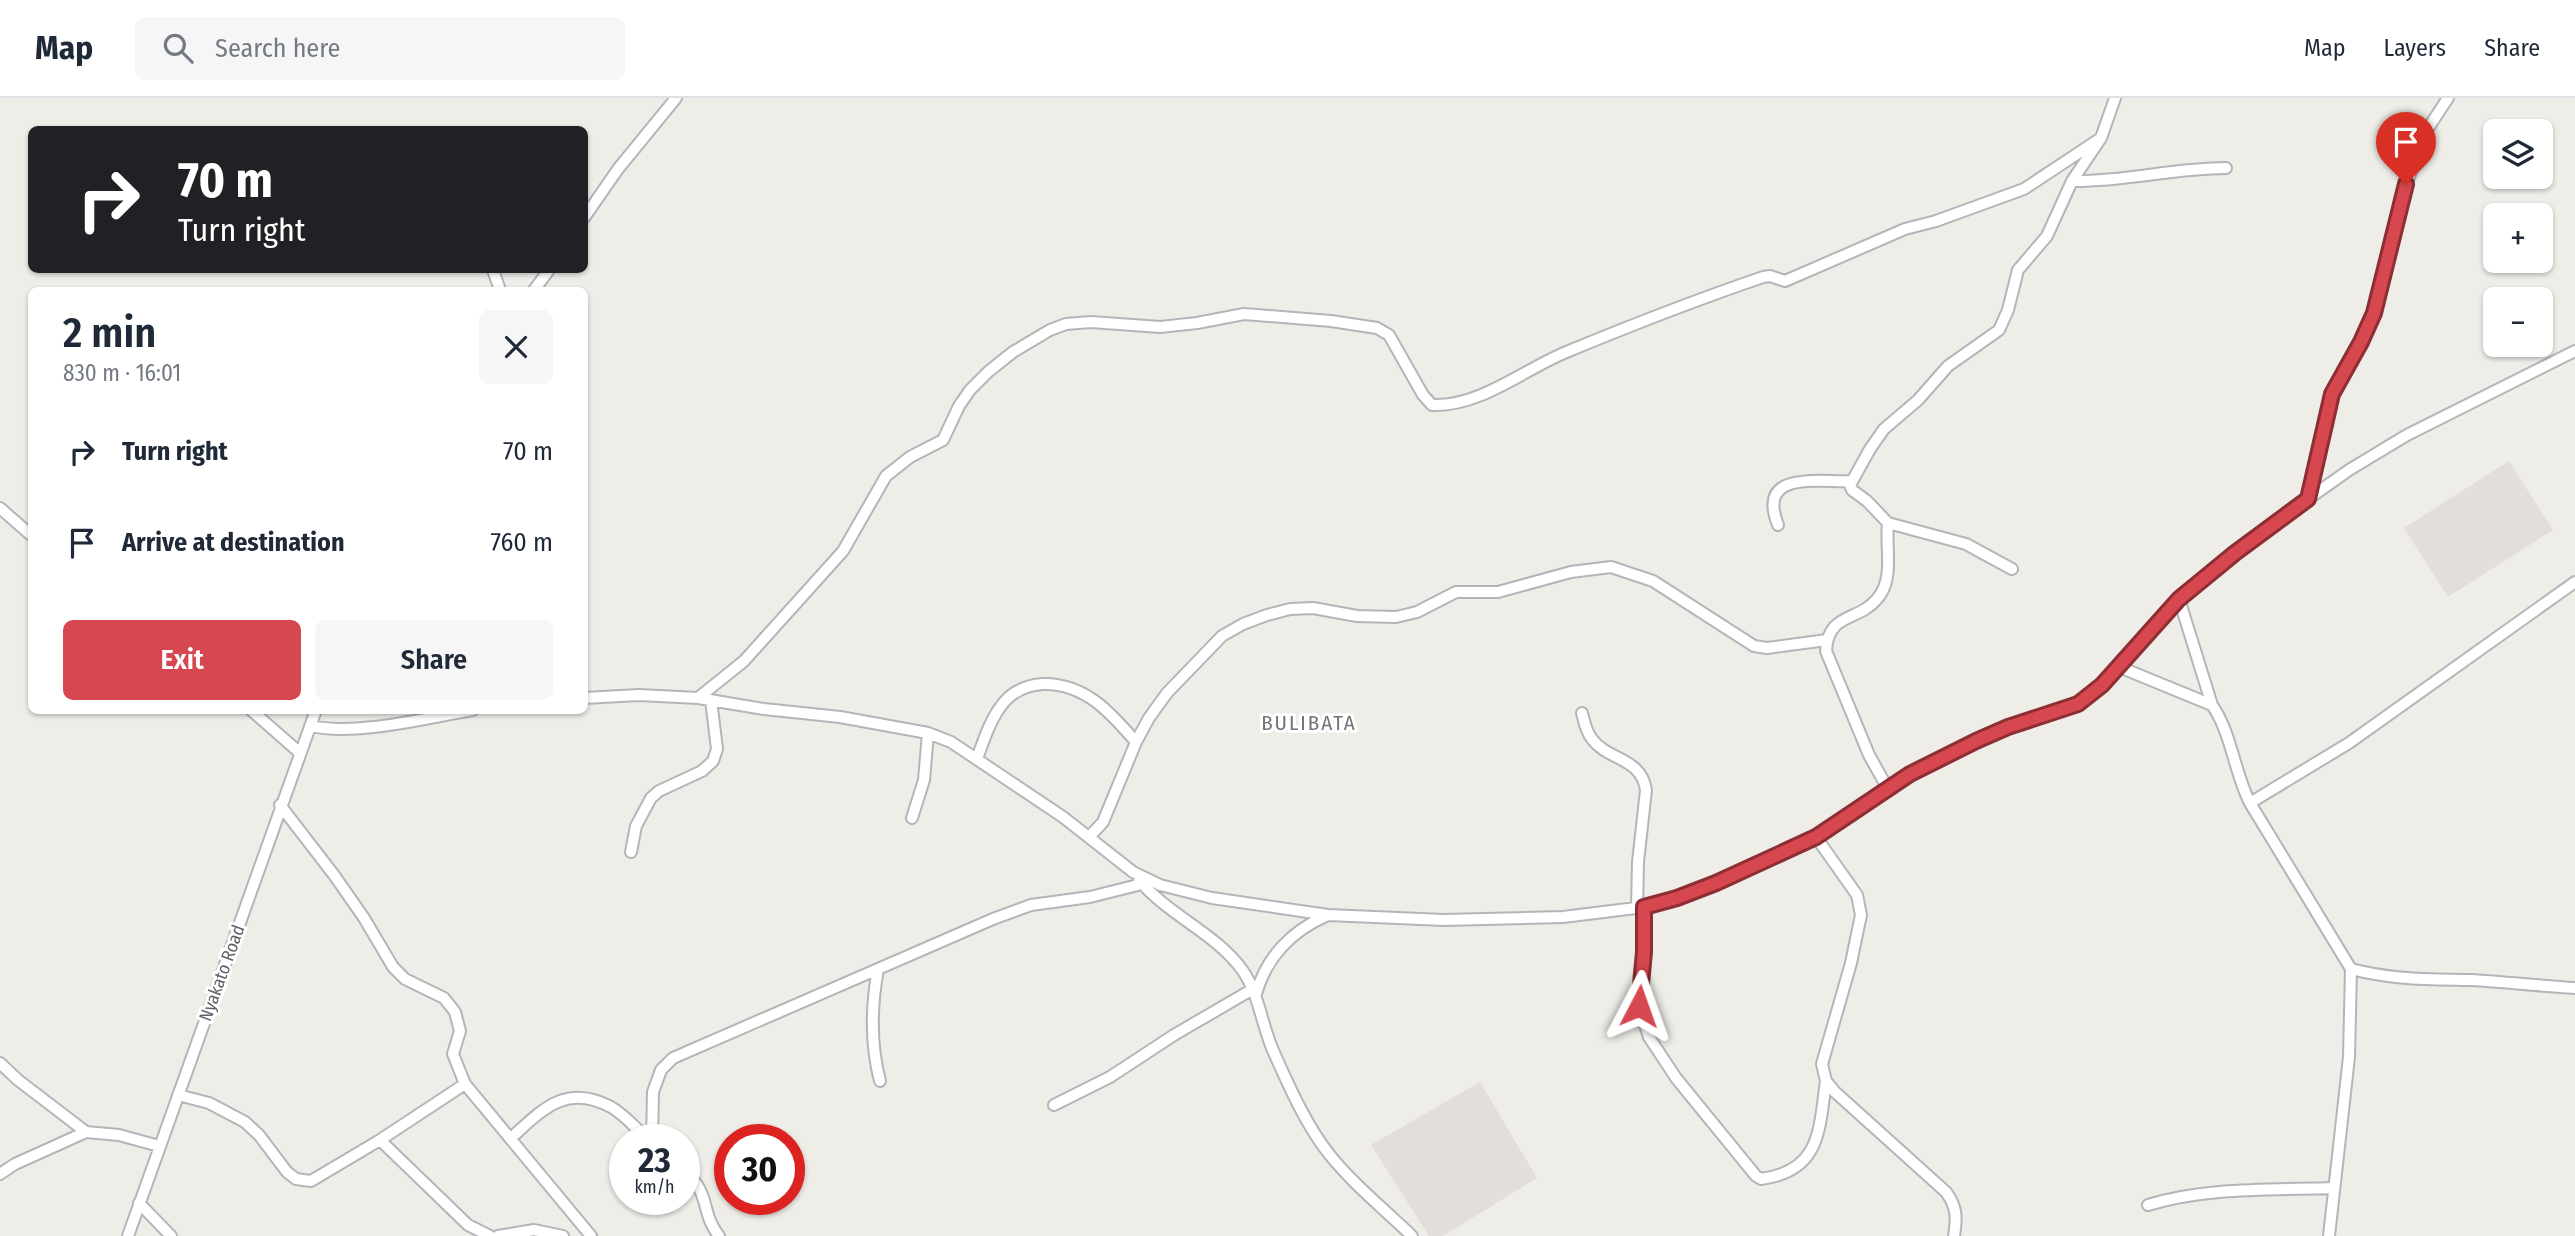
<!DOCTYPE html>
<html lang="en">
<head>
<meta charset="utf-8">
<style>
  body { margin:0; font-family:"Fira Sans Condensed",sans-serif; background:#f6f6f7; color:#1f2937; height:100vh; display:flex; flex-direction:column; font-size:26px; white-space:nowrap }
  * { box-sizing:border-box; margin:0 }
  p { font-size:23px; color:#747a83 }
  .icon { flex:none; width:38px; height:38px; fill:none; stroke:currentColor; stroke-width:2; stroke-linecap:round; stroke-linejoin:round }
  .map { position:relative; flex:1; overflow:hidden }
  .sheet { position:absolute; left:28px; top:189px; width:560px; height:427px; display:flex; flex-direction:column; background:#fff; border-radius:10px; box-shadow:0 2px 5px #0004 }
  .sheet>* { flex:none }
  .hud { position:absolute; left:28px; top:28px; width:560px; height:147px; border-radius:10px; box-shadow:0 2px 5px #0004; background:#202124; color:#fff; overflow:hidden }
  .fabs { position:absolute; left:2483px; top:21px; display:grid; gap:14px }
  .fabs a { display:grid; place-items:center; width:70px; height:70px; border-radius:10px; background:#fff; box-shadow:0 2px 5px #0004; font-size:35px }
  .speed { position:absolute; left:609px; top:1026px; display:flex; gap:14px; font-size:35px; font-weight:700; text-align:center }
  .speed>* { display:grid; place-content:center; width:91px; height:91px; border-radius:50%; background:#fff; box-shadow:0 2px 5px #0004; line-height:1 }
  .speed small { font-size:18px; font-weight:400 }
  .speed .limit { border:10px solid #d22; background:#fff; color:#111 }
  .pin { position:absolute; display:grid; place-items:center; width:60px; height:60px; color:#fff; margin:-72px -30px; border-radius:50% 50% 50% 0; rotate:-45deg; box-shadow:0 0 7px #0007 }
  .pin .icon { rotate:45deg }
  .me { position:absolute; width:77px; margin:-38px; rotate:4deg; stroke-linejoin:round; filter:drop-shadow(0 0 5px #0008) }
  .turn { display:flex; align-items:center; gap:24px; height:147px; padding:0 35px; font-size:32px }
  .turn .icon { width:91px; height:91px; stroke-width:2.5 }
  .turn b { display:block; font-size:49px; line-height:60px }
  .round { display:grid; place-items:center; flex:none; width:74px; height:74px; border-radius:10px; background:#f6f6f7 }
  .summary { display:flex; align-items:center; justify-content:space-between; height:119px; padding:0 35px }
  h1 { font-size:42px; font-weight:600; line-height:52px }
  .action { display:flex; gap:14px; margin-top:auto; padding:14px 35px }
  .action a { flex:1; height:80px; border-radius:10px; background:#d7474f; color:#fff; font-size:28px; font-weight:600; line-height:80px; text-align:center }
  .action a+a { background:#f6f6f7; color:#1f2937 }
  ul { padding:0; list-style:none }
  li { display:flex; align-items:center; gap:21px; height:91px; padding:0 35px }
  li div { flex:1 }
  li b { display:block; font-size:26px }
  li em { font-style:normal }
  header { display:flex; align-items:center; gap:42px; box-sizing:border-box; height:98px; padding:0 35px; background:#fff; border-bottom:2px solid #e0e1e3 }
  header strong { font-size:33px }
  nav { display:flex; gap:38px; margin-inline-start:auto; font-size:24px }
  .search { width:490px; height:63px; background:#f6f6f7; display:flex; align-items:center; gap:18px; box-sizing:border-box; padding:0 24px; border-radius:10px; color:#747a83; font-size:26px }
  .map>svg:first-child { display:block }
  .education { fill:#e2ded9 }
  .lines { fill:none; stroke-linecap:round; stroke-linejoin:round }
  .minor-casing { stroke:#b3b5b8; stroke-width:14 }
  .minor { stroke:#fff; stroke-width:10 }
  .route-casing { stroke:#8c2e33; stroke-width:18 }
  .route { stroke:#d7474f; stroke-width:12 }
  .labels { text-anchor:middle; stroke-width:6; stroke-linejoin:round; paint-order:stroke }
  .street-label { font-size:18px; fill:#5f6366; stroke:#fff }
  .quarter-label { font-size:21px; letter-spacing:2px; fill:#707578; stroke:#fff }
</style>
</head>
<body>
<header>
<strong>Map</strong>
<div class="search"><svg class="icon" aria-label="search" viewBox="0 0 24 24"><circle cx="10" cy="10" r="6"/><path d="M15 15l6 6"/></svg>Search here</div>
<nav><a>Map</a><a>Layers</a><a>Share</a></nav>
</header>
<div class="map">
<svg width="2575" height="1138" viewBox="0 0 2575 1138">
  <rect width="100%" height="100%" fill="#efede8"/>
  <path class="education" d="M2509 363 2553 432 2448 499 2404 430Z
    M1480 984 1537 1080 1443 1138H1429L1371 1047Z"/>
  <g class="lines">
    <g class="minor-casing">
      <path id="minor" d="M2072 83C2124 84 2173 70 2226 70
        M584 120 618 71 676 0
        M493 172 500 192
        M534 192 549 172
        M2308 401 2332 296 2361 244 2374 215 2402 102 2421 41 2448 0
        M0 410 32 438
        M1888 425C1885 449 1895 481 1877 501 1858 524 1828 514 1826 553L1869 657 1888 691
        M1778 427C1756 371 1820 385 1852 383
        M2012 471 1966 446 1888 425 1867 403 1852 392 1850 387 1870 351 1884 331 1918 302 1948 268 1999 232 2008 212 2018 172 2047 138 2072 83 2101 40 2115 0
        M2179 501 2212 607
        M2117 568 2212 607C2232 636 2234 674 2250 705L2351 871 2349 959 2329 1138
        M584 600 639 597 698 600 764 611 840 619 928 635 951 644 1063 719 1133 774 1160 787 1212 800 1328 817 1444 822 1563 819 1644 809 1677 800 1765 764 1816 739 1910 676 2008 629 2078 606 2102 587 2179 501 2235 455 2308 401 2349 372 2407 337 2575 253
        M698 600 744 563 843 453 886 378 910 359 943 342 959 308 970 292 988 274 1013 254 1050 232 1066 226 1091 224 1160 229 1197 225 1244 216 1331 223 1377 230 1389 237 1423 297 1432 307C1479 309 1522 273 1564 255 1629 228 1696 202 1763 179L1770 178 1785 183 1905 131 1936 123 2024 91 2101 40
        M251 612 300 655
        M1582 615C1584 623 1586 634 1592 641 1608 663 1641 659 1646 692L1638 764 1637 810
        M310 628C357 638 425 620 473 612
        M977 661C984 641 991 619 1005 603 1015 592 1029 587 1043 586 1085 585 1111 615 1136 644
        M2250 705 2349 645 2575 484
        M280 707 334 777 364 820 393 869 405 881 444 900 455 914 460 933 453 956 465 986 591 1138
        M912 720 924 682 928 635
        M1090 738 1103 724 1136 644 1149 620 1167 595 1222 538 1243 526 1267 517 1290 511 1313 510 1357 518 1396 519 1417 514 1456 494H1498L1571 474 1611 469 1653 483 1754 548 1767 550 1827 542
        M1816 739 1857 797 1861 817 1851 865 1822 966 1826 983 1835 994 1946 1094C1957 1109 1957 1120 1954 1138
        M631 754 636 728 651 700 659 693 702 673 713 663 717 651 711 602
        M1139 782C1169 818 1216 835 1243 873 1260 898 1262 930 1275 957 1290 990 1306 1027 1329 1056 1353 1086 1384 1111 1412 1138
        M1644 809V854L1639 908 1649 939 1676 980 1756 1078 1761 1081C1821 1073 1819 1032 1826 983
        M878 871C871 909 870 945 880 983
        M2351 871C2394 882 2428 881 2471 882 2506 884 2540 888 2575 890
        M1256 896C1266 860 1291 833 1326 818
        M0 965 18 982 86 1034 119 1037 159 1048
        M178 997 209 1005 245 1024 259 1037 287 1074 296 1081 311 1083 380 1042 465 986
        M1054 1007 1110 979 1174 937 1253 891
        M511 1040C543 1011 566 985 611 1009 625 1017 636 1031 648 1041
        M652 1041 653 994 661 972 673 960 993 821 1031 807 1090 799 1142 786
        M380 1042 468 1127 490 1138
        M684 1072C712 1097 700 1114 719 1138
        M0 1076 15 1066 86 1034
        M139 1105 171 1138
        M2148 1107C2207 1089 2272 1092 2333 1090
        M128 1138 316 612
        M498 1138 534 1132 563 1138"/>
    </g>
    <use href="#minor" class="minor"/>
  </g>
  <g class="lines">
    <g class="route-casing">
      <path id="route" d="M1639 908 1644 854V809L1677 800 1716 785 1816 739 1910 676 1976 643 2008 629 2078 606 2102 587 2179 501 2235 455 2308 401 2332 296 2361 244 2374 215 2406 86"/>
    </g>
    <use href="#route" class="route"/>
  </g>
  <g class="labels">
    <g class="street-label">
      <text transform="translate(222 875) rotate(-70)" y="6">Nyakato Road</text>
    </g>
    <g class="quarter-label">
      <text x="1309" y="632">BULIBATA</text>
    </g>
  </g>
</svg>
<div class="fabs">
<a><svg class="icon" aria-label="layers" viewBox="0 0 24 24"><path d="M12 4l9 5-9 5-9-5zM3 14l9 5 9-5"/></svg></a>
<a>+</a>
<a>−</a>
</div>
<div class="speed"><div>23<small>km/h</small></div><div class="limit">30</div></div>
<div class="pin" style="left:2406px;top:86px;background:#d93025"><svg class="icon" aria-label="arrive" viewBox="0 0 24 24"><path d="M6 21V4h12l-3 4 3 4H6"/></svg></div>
<svg class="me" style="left:1639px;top:908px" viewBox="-20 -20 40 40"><path d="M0-17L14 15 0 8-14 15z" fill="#d7474f" stroke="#fff" stroke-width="4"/></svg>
<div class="hud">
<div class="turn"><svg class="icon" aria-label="right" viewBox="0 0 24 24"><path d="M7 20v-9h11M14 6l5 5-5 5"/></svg><div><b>70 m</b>Turn right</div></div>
</div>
<section class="sheet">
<div class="summary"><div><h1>2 min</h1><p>830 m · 16:01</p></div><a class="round"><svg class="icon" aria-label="close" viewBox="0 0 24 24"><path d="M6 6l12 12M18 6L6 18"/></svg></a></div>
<ul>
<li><svg class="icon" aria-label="right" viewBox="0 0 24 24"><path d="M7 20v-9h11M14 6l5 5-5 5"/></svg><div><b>Turn right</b></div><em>70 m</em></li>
<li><svg class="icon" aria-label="arrive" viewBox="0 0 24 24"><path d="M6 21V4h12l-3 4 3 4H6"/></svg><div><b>Arrive at destination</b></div><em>760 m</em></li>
</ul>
<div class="action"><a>Exit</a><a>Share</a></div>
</section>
</div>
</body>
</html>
